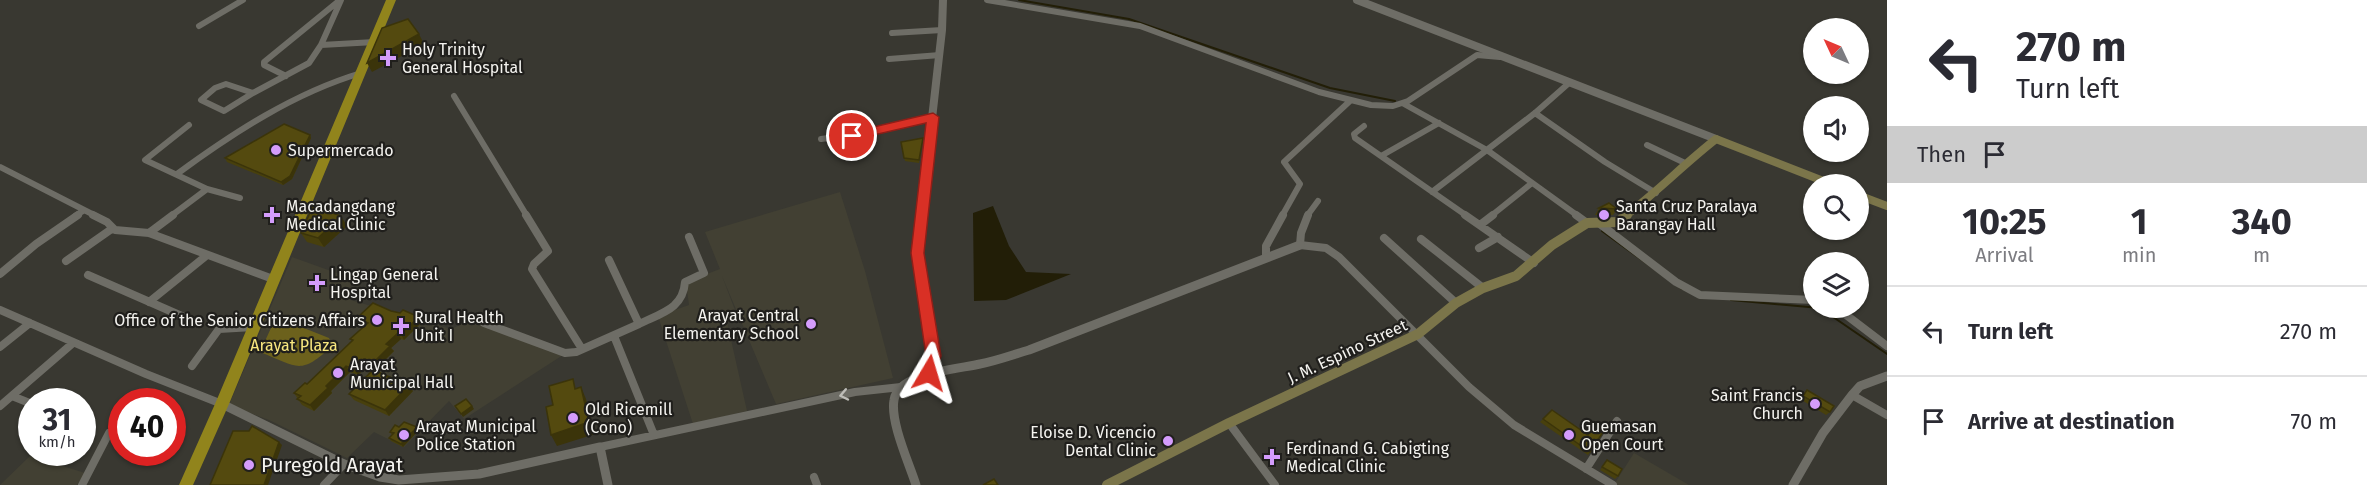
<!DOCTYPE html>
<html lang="en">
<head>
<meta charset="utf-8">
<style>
  body { margin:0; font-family:"Fira Sans",sans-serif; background:#f7f7f7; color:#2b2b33; height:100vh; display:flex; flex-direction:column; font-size:22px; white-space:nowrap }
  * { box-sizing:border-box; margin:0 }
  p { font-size:20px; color:#7c7c81 }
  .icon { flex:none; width:33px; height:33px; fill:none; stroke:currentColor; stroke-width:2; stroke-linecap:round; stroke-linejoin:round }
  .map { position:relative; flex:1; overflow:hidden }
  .details { display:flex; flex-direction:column; background:#fff; width:480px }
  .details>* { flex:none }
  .top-card { background:#fff; color:#2b2b33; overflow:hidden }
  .needle { width:39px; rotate:314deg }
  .fabs { position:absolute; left:1803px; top:18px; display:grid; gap:12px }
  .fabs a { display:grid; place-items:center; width:66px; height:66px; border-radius:50%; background:#fff; box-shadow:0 2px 4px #0004; font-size:30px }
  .speed { position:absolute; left:18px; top:388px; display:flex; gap:12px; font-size:30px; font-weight:700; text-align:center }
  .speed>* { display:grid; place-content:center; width:78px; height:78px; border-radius:50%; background:#fff; box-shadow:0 2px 4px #0004; line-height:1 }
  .speed small { font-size:15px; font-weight:400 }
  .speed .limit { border:9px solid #d22; background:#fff; color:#111 }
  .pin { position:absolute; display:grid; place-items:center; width:51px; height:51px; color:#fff; margin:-26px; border:3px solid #fff; border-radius:50%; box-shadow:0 2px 6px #0007 }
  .me { position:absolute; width:66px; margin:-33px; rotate:7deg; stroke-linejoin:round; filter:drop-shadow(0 0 4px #0008) }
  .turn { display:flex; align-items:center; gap:21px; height:126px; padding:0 30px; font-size:27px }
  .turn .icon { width:78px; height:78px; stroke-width:2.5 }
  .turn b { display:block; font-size:42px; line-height:51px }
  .then { display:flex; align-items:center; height:57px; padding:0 30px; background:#0003; gap:12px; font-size:22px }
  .eta { display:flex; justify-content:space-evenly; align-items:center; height:102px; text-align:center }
  .eta b { font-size:36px; font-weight:700; line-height:42px }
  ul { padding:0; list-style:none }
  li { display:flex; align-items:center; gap:18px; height:90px; padding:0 30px; border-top:2px solid #e1e1e2 }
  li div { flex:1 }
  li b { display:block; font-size:22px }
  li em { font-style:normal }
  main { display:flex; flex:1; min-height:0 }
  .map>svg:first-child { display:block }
  .built { fill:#424033 }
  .green { fill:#6c611c }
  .water { fill:#221e07 }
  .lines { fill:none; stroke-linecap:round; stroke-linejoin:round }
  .stream { stroke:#221e07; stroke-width:2 }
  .minor-far1 { stroke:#6e6d66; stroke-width:6 }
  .minor { stroke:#6e6d66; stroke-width:8 }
  .tertiary-far1 { stroke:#6e6d66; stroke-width:8 }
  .tertiary { stroke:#6e6d66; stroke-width:9 }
  .secondary-far1 { stroke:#7b754a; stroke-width:8 }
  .secondary { stroke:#7b754a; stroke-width:10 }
  .trunk { fill:#91841c; fill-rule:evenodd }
  .wall { fill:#48400d }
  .shaded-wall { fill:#3b340a }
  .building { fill:#544a0f; stroke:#3b340a; stroke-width:1.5 }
  .oneway { stroke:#bebdb8 }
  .route { fill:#d93025; stroke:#8d1f18; stroke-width:1.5 }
  .poi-dot { fill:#d49cfc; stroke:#201f1c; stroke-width:2 }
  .labels { text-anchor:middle; stroke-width:4.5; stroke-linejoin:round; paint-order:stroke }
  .poi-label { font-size:16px; fill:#f4f3ef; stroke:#201f1c; text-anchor:start }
  .park-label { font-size:16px; fill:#f8e77f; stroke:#201f1c }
  .street-label { font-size:16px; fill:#f4f3ef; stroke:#201f1c }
  .near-poi-label { font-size:20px; fill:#f4f3ef; stroke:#201f1c; text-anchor:start }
</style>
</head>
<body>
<main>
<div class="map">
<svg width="1887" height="485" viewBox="0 0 1887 485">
  <rect width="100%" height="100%" fill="#393831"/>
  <path class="built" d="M840 192 865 271 893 378 776 404 722 276 738 318 727 322 747 411 693 424 658 316 689 305 686 282 720 269 705 232Z
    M292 257 356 280 340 297 451 329 472 320 563 355 464 419 449 401 404 447 374 432 347 458 269 420 229 405Z
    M1634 453 1689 485H1618L1615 483Z
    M30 456 85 473 77 485H0Z"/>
  <path class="green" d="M276 317 329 338 332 346C300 376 298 367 260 352Z"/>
  <path class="water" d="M993 206 1009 246 1026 272 1071 274 1006 300 974 301 973 213Z"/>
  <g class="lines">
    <path class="stream" d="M1019 0 1129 19 1330 88 1395 101
      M1602 231 1682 289
      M1731 300 1820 308 1887 354"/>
    <path class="minor-far1" d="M987 0 1140 26 1319 92 1371 105 1393 106 1408 101 1477 55 1500 57
      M199 26 243 0
      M892 33 942 30
      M321 45 341 0
      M889 59 940 55
      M286 76 264 65V62L340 0
      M226 84 253 93 224 111 201 100 215 88Z
      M253 93 309 63 321 45 375 42
      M454 96 527 216
      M1404 104 1487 150 1578 216
      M1535 113 1605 162 1656 193
      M1364 126 1354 134 1355 138 1467 216
      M821 139 873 132 933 117
      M1647 145 1685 163
      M1381 156 1439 123
      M0 167 96 216
      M177 174C233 133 294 93 361 73
      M207 189 240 198
      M1432 192 1535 113 1569 83
      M75 216 83 211
      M171 216 207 189 145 160 189 125
      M1282 216 1300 184 1284 162 1350 101
      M1307 216 1318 201
      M1491 216 1532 183"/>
    <path class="minor" d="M93 215 107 222 115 230 149 233 273 279
      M526 215 548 251 534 264 532 269 582 349
      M1308 215 1301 233 1300 245 1326 248 1339 257 1469 387 1514 425 1613 485
      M1465 215 1534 263
      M1576 215 1587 223
      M1600 224 1676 282 1700 295 1814 300
      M1480 225 1493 215
      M149 233 173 215
      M1384 238 1456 303
      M1421 239 1483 288
      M1479 248 1498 237
      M1266 257V246L1283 215
      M609 260 639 324C661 313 683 309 685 282L704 273 689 237
      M66 261 113 228
      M0 274 36 244 78 215
      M88 275 184 317
      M149 302 206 256
      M1837 308 1887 346
      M0 310 146 374 222 404
      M484 323 565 353 576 352 639 324
      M614 336 654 435
      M0 347 30 323
      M192 366 219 329 253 327
      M1852 395 1887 415
      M12 396 32 404
      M0 406 73 343
      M1229 423 1275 485
      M600 447 855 392 901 387
      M1586 469 1617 421
      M814 477 817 485
      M82 485 109 433
      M324 485 344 464"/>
    <path class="tertiary-far1" d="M1357 0 1716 139
      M921 216 942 30 943 0"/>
    <path class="tertiary" d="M921 215 917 253 934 356 929 373
      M222 404 344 464 380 477 399 480 479 474 600 447 608 485
      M916 485C909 463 890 422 894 400 898 373 958 369 980 364 996 361 1012 355 1029 350L1300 245
      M1793 485 1823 433 1852 395 1860 386 1887 376"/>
    <path class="secondary-far1" d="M1858 195 1887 206
      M1625 216C1657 192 1684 164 1716 139L1831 184"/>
    <path class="secondary" d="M1107 485 1229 423 1418 334 1456 303 1483 288 1516 276 1552 245 1587 223 1618 222 1627 215"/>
    <path class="trunk" d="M386 0H396L229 404 193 485H179L215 404Z"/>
  </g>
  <path class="wall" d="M310 135 311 138 292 179 283 185 227 162 225 158Z
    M923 138 919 163 905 161 901 142Z
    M1599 208 1617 209 1613 215H1595Z
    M347 226 324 247 307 242 301 233Z
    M357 318 422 322 404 340 401 339 391 348 394 351 377 368 368 365 358 375 350 372 331 391 332 393 314 411 302 405 294 393 307 384 352 341 350 339 365 325 361 324Z
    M1807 390 1830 412 1826 415 1800 399Z
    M413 391 389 416 354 400 349 394Z
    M1552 410 1588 435 1590 452 1588 455 1540 422Z
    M399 427 419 430 403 447 391 441 389 438 392 435 390 432Z
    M1607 460 1618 476 1615 479 1600 470Z"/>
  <path class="shaded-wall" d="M419 34 424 44 372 72 367 63Z
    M310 135 311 138 292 179 283 185 281 182Z
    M341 216 347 226 324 247 318 238Z
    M419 317 422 322 404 340 401 334Z
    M398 333 401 339 391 348 394 351 377 368 373 363 386 344Z
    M364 359 368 365 358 375 354 369Z
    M346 366 350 372 331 391 332 393 314 411 310 405 326 386Z
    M409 385 413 391 389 416 385 410Z
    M581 387 586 399 595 434 557 446 551 435Z
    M472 406 474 409 463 417 461 414Z
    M417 427 419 430 403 447 401 444Z
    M279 442 282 445 268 485H264Z"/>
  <path class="building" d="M408 19 419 34 367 63 382 28Z
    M284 124 310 135 290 176 281 182 225 158Z
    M923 138 919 160 904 158 901 142Z
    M1609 203 1617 209 1599 208Z
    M313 206 341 216 318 238 301 233Z
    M373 303 391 311 400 313 403 310 419 317 401 334 398 333 386 344 390 346 373 363 364 359 354 369 346 366 326 386 328 388 310 405 297 399 301 396 294 393 305 383 307 384 353 340 350 339 368 323 357 318Z
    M373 370 409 385 385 410 349 394Z
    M573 379 575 389 581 387 589 422 551 435 546 407 553 405 549 386Z
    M1807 390 1834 406 1830 412 1803 396Z
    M466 399 472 406 461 414 455 406Z
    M1552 410 1588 435 1597 424 1605 429 1590 452 1543 419Z
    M404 422 417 427 401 444 389 438 394 433 390 432 395 425 399 427Z
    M252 426 279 442 264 485H210L233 431H249Z
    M1607 460 1622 469 1618 476 1602 467Z
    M994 479 998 485H983Z"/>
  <defs><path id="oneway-chevron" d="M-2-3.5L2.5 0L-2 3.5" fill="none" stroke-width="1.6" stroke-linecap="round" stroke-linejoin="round" transform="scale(1.5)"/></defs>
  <use class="oneway" href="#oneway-chevron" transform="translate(844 395) rotate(168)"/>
  <path class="route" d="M933 113 939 117 924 253 941 356 934 377 929 379 923 377 921 373 926 356 911 253 926 123 852 140 846 136 852 132Z"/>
  <g class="poi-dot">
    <path d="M385 49h6v6h6v6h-6v6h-6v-6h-6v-6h6z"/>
    <circle cx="276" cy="150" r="6"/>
    <path d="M269 206h6v6h6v6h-6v6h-6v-6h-6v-6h6z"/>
    <circle cx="1604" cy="215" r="6"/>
    <path d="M314 274h6v6h6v6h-6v6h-6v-6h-6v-6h6z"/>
    <circle cx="377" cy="320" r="6"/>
    <circle cx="811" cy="324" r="6"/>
    <path d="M398 317h6v6h6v6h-6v6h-6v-6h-6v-6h6z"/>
    <circle cx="338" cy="373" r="6"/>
    <circle cx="1815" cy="404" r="6"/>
    <circle cx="573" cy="418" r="6"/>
    <circle cx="404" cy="435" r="6"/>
    <circle cx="1569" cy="435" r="6"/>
    <circle cx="1168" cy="441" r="6"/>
    <path d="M1269 448h6v6h6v6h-6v6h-6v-6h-6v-6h6z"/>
    <circle cx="249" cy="465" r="6"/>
  </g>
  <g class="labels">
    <g class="poi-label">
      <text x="402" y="55">Holy Trinity<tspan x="402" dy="18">General Hospital</tspan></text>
      <text x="288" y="156">Supermercado</text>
      <text x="286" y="212">Macadangdang<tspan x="286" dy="18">Medical Clinic</tspan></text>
      <text x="1616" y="212">Santa Cruz Paralaya<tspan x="1616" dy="18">Barangay Hall</tspan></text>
      <text x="330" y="280">Lingap General<tspan x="330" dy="18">Hospital</tspan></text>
      <text x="799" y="321" text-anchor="end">Arayat Central<tspan x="799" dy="18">Elementary School</tspan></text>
      <text x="414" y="323">Rural Health<tspan x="414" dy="18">Unit I</tspan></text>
      <text x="365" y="326" text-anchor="end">Office of the Senior Citizens Affairs</text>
      <text x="350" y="370">Arayat<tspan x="350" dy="18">Municipal Hall</tspan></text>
      <text x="1803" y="401" text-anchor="end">Saint Francis<tspan x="1803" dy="18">Church</tspan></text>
      <text x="585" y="415">Old Ricemill<tspan x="585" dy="18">(Cono)</tspan></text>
      <text x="416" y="432">Arayat Municipal<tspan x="416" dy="18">Police Station</tspan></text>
      <text x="1581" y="432">Guemasan<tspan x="1581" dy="18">Open Court</tspan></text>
      <text x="1156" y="438" text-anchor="end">Eloise D. Vicencio<tspan x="1156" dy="18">Dental Clinic</tspan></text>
      <text x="1286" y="454">Ferdinand G. Cabigting<tspan x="1286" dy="18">Medical Clinic</tspan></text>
    </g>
    <g class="park-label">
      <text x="294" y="351">Arayat Plaza</text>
    </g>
    <g class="street-label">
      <text transform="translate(1347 351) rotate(-25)" y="6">J. M. Espino Street</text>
    </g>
    <g class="near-poi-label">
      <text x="261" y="472">Puregold Arayat</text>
    </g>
  </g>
</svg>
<div class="fabs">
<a><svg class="needle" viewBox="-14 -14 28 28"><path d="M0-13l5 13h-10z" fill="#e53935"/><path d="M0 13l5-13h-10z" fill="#7c7c81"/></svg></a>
<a><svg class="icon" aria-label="sound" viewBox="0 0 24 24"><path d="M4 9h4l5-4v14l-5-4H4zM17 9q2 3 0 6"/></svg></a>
<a><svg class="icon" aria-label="search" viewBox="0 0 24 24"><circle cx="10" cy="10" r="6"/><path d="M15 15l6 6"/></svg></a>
<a><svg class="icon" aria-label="layers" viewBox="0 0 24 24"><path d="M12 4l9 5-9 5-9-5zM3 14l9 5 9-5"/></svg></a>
</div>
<div class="speed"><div>31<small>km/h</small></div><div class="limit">40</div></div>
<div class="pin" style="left:852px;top:136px;background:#d93025"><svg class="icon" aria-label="arrive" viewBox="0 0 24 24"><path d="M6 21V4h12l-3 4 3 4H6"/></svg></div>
<svg class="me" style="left:929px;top:373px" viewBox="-20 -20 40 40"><path d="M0-17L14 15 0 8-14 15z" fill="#d93025" stroke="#fff" stroke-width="4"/></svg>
</div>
<section class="details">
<div class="top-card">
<div class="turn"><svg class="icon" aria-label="left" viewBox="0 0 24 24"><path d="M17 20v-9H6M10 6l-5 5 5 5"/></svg><div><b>270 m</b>Turn left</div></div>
<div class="then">Then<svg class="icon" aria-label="arrive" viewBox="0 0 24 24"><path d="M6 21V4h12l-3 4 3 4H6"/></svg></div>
</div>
<div class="eta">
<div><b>10:25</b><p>Arrival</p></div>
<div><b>1</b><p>min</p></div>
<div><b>340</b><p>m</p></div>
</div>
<ul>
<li><svg class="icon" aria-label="left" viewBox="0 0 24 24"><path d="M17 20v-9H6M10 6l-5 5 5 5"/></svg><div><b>Turn left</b></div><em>270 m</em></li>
<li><svg class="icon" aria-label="arrive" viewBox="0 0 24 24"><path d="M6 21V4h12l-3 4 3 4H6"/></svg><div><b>Arrive at destination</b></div><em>70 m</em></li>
</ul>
</section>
</main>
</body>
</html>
